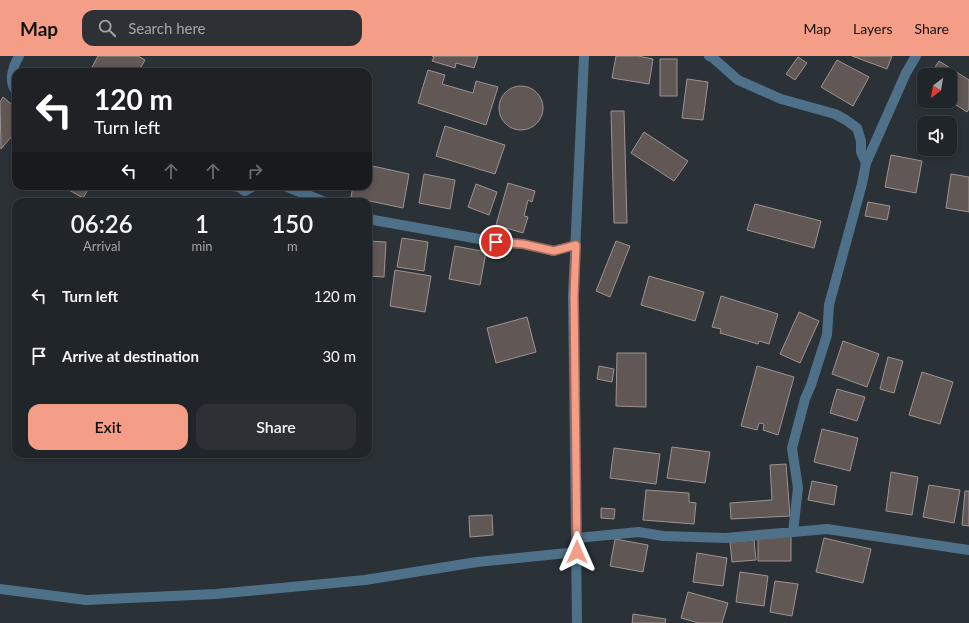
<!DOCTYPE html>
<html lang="en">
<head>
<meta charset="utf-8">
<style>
  body { margin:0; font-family:Lato,sans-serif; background:#2d3135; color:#f1f3f6; height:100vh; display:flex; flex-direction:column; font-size:15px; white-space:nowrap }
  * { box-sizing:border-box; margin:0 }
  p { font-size:13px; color:#a2a5a8 }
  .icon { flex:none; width:22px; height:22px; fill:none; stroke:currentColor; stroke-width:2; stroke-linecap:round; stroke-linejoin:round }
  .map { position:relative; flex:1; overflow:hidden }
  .details { position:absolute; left:12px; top:142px; width:360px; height:260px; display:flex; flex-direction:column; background:#202529; border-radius:12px; box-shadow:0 2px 6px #0003,0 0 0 1px #3d4246 }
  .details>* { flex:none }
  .banner { position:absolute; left:12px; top:12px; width:360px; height:122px; border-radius:12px; box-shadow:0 2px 6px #0003,0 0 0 1px #3d4246; background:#202124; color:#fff; overflow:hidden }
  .needle { width:26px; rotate:211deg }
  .fabs { position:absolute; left:917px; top:12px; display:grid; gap:8px }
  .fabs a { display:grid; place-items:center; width:40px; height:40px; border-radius:8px; background:#202529; box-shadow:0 2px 6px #0003,0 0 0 1px #3d4246; font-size:20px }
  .pin { position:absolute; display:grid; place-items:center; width:34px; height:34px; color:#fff; margin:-17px; border:2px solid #fff; border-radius:50%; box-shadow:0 1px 4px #0007 }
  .me { position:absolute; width:44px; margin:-22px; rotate:0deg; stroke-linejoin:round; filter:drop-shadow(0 0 3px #0008) }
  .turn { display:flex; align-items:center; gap:14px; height:84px; padding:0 16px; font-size:18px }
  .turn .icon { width:52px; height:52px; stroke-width:2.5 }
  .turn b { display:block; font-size:28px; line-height:34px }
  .lanes { display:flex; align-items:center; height:38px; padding:0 16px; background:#0003; justify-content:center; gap:20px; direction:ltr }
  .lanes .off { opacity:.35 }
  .eta { display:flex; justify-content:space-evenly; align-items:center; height:68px; text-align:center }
  .eta b { font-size:24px; font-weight:600; line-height:28px }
  .action { display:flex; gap:8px; margin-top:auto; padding:8px 16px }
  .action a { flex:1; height:46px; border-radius:12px; background:#f49e88; color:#111; font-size:16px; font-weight:600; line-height:46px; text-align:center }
  .action a+a { background:#2d3135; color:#f1f3f6 }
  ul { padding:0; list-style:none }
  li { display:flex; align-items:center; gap:12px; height:60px; padding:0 16px }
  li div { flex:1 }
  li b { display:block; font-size:15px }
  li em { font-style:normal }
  header { display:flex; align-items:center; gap:24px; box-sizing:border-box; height:56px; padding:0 20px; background:#f49e88; color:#111 }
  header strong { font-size:19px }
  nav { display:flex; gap:22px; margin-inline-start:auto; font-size:14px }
  .search { width:280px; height:36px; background:#2d3135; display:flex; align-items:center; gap:10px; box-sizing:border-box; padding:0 14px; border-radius:12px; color:#a2a5a8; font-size:15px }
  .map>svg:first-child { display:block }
  .building { fill:#615754; stroke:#9f9390 }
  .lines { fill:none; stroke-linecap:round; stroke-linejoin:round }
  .minor { stroke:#4f7089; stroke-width:10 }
  .route-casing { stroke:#9f6758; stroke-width:10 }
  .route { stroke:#f49e88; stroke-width:7 }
</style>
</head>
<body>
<header>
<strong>Map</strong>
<div class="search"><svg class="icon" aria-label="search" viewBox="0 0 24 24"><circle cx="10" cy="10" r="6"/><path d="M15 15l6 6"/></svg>Search here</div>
<nav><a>Map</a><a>Layers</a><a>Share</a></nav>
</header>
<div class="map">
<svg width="969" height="567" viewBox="0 0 969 567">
  <rect width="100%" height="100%" fill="#2a3137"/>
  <path class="building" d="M98 0H138L145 4 138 16H96L91 13Z
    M432 0H478L474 12 456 7 455 12 432 5 434 1Z
    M616 0H638L653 3 649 28 612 22Z
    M852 0H892L887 13Z
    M798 1 807 7 795 24 786 18Z
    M660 3H677V40H660Z
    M837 4 869 21 853 50 821 31Z
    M939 5 969 24V53L967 56 950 45V19H930Z
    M428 14 445 19 442 28 473 37 476 25 498 31 486 69 418 47Z
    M687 23 708 26 703 64 682 62Z
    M499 52a22 22 0 1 1 44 0a22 22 0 1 1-44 0Z
    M3 41 16 52V75L1 93 0 46Z
    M611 55H624L627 167H614Z
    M445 70 505 89 495 118 436 100Z
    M644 76 688 105 674 125 631 97Z
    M891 99 922 105 916 137 885 131Z
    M368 109 409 118 403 152 351 141 353 130H368Z
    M424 118 455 124 450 153 419 147Z
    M951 118 969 121V156L946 152Z
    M508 127 535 135 532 146 528 144 524 160 528 161 523 177 496 169Z
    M476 128 497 136 489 159 468 151Z
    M62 130H90L83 142Z
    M868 146 890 150 887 164 865 160Z
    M755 148 821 165 814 192 747 174Z
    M402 182 428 186 424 215 397 211Z
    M368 185 386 186 384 221 368 220Z
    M616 185 630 190 610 241 596 235Z
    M455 190 486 196 480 229 449 223Z
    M395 214 431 220 425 256 390 250Z
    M649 220 704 236 695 265 641 249Z
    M721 240 778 258 769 288 759 285 758 288 720 277 721 273 712 271Z
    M799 256 819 265 800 307 780 298Z
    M527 261 536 296 496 307 487 272Z
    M843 285 879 298 867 331 832 318Z
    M617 297H646V351L616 350Z
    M888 301 903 305 894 337 880 333Z
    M599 310 614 313 612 326 597 323Z
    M757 310 794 321 778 379 763 374 764 368 759 367 757 374 741 370Z
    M922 316 953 326 940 368 909 359Z
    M837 333 865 341 857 365 830 357Z
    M822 373 858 382 850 415 814 406Z
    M672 391 710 396 705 427 667 422Z
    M614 392 660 398 656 428 610 422Z
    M786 408 790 460 731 463 730 447 772 444 770 409Z
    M891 416 918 421 912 459 886 455Z
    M812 425 837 430 834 449 808 444Z
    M929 429 960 434 954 467 923 461Z
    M646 434 689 437V446L696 447 694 468 643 464Z
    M965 435H969V470L962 469Z
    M601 452 615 453 614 463 601 462Z
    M492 459 493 479 470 481 469 460Z
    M758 479 791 480V505H758Z
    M824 482 871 493 863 527 816 516Z
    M615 483 648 489 643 516 610 510Z
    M754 484 756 504 732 506 730 486Z
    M697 497 727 502 723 530 693 526Z
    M740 516 768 520 764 550 736 546Z
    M775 525 798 528 792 560 770 556Z
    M688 536 728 547 722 567H699L681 562Z
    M633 558 666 563 665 567H632Z"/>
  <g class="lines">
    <path class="minor" d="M709 0 712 1 738 24 781 43 835 58 846 64 857 72 861 85V96L866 107 862 128 829 249 827 279 811 329 805 343 792 392 798 432 793 476
      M16 35C8 25 13 10 19 0
      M866 107 906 17 916 0
      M233 130 239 131 245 135 254 130
      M285 130 325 146
      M368 163 496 186 523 188 553 195 576 189
      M577 482 639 476 663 480 726 482 827 473 969 494
      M0 533 86 544 216 538 365 524 477 506 577 496
      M577 567 573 240 584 0"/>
  </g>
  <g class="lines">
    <g class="route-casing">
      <path id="route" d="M496 186 523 188 554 195 576 189 574 240 577 496"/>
    </g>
    <use href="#route" class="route"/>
  </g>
</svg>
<div class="fabs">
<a><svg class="needle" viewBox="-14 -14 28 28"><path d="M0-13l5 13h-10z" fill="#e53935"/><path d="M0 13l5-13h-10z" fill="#a2a5a8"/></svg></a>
<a><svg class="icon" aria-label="sound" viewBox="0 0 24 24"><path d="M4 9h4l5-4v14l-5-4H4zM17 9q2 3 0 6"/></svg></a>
</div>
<div class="pin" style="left:496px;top:186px;background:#d93025"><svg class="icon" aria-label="arrive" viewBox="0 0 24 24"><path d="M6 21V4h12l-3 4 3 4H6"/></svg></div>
<svg class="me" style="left:577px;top:496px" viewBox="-20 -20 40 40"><path d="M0-17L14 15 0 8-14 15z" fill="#f49e88" stroke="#fff" stroke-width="4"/></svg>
<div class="banner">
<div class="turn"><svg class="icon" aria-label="left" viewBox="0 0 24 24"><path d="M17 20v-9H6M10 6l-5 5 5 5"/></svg><div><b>120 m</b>Turn left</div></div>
<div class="lanes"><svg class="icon" aria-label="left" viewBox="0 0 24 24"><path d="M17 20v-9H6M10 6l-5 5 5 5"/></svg><svg class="icon off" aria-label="ahead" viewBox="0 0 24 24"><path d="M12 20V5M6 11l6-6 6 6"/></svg><svg class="icon off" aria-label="ahead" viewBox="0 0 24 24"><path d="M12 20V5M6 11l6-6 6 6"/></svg><svg class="icon off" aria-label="right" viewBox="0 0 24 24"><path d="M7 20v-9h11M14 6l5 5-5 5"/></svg></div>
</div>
<section class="details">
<div class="eta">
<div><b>06:26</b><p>Arrival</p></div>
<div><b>1</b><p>min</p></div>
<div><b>150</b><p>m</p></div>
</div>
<ul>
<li><svg class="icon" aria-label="left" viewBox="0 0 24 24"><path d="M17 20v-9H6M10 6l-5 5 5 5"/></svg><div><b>Turn left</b></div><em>120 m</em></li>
<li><svg class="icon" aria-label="arrive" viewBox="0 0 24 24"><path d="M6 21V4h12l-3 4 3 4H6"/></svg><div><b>Arrive at destination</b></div><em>30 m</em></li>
</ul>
<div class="action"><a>Exit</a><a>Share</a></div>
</section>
</div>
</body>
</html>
